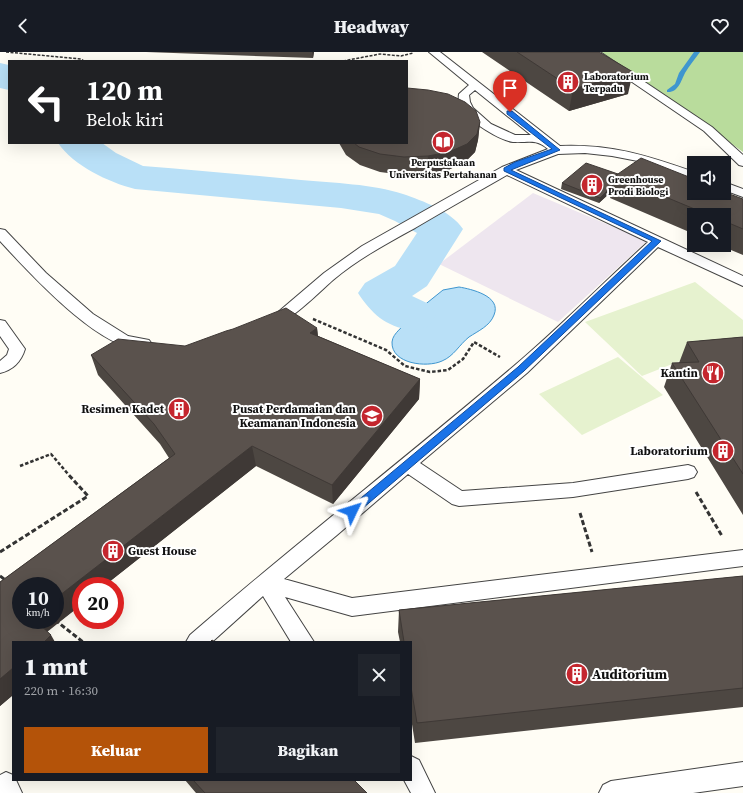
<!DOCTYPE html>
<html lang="id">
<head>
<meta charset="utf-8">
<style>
  body { margin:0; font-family:"Source Serif 4",serif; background:#20242c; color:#f1f3f6; height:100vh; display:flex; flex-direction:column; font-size:15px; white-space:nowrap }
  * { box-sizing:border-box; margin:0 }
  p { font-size:13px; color:#9ea1a6 }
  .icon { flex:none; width:22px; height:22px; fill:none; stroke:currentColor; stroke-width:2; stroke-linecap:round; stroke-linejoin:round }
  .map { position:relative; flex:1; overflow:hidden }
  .panel { position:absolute; left:12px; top:589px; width:400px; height:140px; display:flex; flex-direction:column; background:#171b24; border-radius:0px; box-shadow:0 4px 16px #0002 }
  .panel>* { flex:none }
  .guide { position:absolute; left:8px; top:8px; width:400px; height:84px; border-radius:0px; box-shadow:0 4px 16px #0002; background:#202124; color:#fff; overflow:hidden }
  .buttons { position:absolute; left:687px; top:104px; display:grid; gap:8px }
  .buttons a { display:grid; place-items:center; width:44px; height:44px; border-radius:0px; background:#171b24; box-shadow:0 4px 16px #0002; font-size:20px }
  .speed { position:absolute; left:12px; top:525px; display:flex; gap:8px; font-size:20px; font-weight:700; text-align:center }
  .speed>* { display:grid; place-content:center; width:52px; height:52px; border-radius:50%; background:#171b24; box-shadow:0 4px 16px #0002; line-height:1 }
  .speed small { font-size:10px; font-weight:400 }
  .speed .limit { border:6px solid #d22; background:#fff; color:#111 }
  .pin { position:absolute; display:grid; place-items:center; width:34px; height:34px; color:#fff; margin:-41px -17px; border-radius:50% 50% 50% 0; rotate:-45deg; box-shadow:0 0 4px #0007 }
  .pin .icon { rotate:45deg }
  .me { position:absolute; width:44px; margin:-22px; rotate:49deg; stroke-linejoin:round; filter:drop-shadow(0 0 3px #0008) }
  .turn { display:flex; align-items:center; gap:14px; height:84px; padding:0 12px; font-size:18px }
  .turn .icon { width:52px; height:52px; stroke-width:2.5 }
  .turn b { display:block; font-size:28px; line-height:34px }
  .round { display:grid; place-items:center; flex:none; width:42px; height:42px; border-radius:0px; background:#20242c }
  .summary { display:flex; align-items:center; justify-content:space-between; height:68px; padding:0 12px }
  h1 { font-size:24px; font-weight:800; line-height:30px }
  .primary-button { display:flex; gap:8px; margin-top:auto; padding:8px 12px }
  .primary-button a { flex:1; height:46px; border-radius:0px; background:#b45309; color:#fff; font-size:16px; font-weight:800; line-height:46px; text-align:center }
  .primary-button a+a { background:#20242c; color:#f1f3f6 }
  header { display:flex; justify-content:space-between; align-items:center; height:52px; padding:0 12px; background:#171b24; font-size:18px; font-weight:800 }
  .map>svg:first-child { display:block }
  .industrial { fill:#eee6ef }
  .forest { fill:#b9dc9c }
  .pitch { fill:#e6f2cf }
  .water { fill:#b9e0f7; stroke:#3f96cf }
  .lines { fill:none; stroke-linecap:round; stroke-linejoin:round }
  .stream { fill:#3f96cf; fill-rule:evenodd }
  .river { fill:#b9e0f7; fill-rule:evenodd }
  .lane-casing { stroke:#444; stroke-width:2 }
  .path-far2 { stroke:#333; stroke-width:1.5; stroke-dasharray:3 1.5; stroke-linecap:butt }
  .path-far1 { stroke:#333; stroke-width:2.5; stroke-dasharray:3.5 2; stroke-linecap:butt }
  .path { stroke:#333; stroke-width:3; stroke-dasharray:5 2.5; stroke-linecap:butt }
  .lane { fill:#fff; fill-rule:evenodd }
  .wall { fill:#4d4742 }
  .shaded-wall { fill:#3f3936 }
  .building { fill:#5a524d; stroke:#3f3936 }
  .route { fill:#1a73e8; stroke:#114b97 }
  .labels { text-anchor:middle; stroke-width:4; stroke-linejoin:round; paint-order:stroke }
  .far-poi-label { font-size:10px; font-weight:bold; fill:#111; stroke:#fff; text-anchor:start }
  .poi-label { font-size:12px; font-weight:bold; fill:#111; stroke:#fff; text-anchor:end }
  .near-poi-label { font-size:14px; font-weight:bold; fill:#111; stroke:#fff; text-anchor:start }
</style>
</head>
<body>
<header><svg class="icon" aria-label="back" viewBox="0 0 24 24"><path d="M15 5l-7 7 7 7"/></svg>Headway<svg class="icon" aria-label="heart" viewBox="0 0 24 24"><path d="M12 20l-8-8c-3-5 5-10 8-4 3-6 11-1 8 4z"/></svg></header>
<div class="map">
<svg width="743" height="741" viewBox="0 0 743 741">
  <rect width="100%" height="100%" fill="#fffdf5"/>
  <path class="industrial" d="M533 141 647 189 558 270 439 212Z"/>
  <path class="forest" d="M598 0H743V100L642 27Z"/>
  <path class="pitch" d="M695 230 743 268V284L642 324 585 270Z
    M618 305 663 343 582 383 539 342Z"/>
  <path class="water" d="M459 235C471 237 502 244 494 263 490 274 478 279 469 285 459 293 454 304 442 309 427 316 391 312 392 290 393 280 404 276 407 267L443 238Z"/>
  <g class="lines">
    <path class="stream" d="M694 0H700C695 7 689 14 685 21 681 29 678 41 667 40V38L675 32 679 21Z"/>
    <path class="river" d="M0 11 9 13V38L0 36Z
      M58 91H102L116 101 143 114C196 118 248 123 301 128 333 131 373 132 403 142 423 149 451 159 463 177L427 234 412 244 429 252 436 263 429 274C424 276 416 279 411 278 386 275 371 261 358 241L365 231 395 214 417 181 395 169 379 162 341 156 135 137C108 130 74 114 58 91Z"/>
    <g class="lane-casing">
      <path id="lane" d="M429 0H440L560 94C611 92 646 103 694 120V128L643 110 612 104 585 101 558 102 516 118 743 224V234L658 195 527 321 420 411 462 439 573 431 688 413 694 415 697 420 694 425 688 427 573 445 459 454 452 452 408 422 337 483 284 527 352 546 743 498V514L352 564 285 545 314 590H291L263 544 212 590H186L190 583C296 491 407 405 514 314 560 275 603 231 648 190L507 123C476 141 445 158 415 176 386 192 358 207 333 228 319 240 282 279 265 274L262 271 265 268 277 261 324 221 362 194 502 115 548 97C535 86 529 91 513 90 499 88 472 71 463 59 459 54 458 49 459 42L469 33ZM475 38 531 83H515L491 72 473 56 470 50 469 43Z
        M588 0H600L712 75 743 103V114L739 113 704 79Z
        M724 130 743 137V145L724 138Z
        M0 177 5 178 46 221 93 262 128 284 149 288 152 292 149 296C107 308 27 218 0 189Z
        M0 268 5 269 25 297C21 310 13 318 0 321V309L7 303 9 297 0 284Z
        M411 704 419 708 435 741H411L404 728H411Z
        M743 710V734L693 741H599L603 733 611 729Z
        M6 720 13 723V728H16L22 741H0V723Z"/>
    </g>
    <path class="path-far2" d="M6 0 81 7 84 9
      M343 9 380 2 401 4 413 1"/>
    <path class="path-far1" d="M313 267 386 298 405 314 430 320 448 318 463 307 474 290 500 305
      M20 414 51 402 68 422"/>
    <path class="path" d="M696 440 722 484
      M580 461 592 500
      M0 500 88 444 67 421
      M0 524 7 529
      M55 568 83 590"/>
    <use href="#lane" class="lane"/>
  </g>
  <path class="wall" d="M146 0H314L313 6Z
    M482 0H599L628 42 569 59Z
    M480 70 478 88 475 100 465 110 448 118 427 123H403L380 120 360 113 346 103 339 91H407Z
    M618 122 743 147V203L719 193H724V163H694V182L610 146 612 139 599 151 561 137 562 131Z
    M317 276 318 284 420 327 419 347 333 452 256 414 104 534H81V553L47 579 13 643 0 654V530L169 406 160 392 98 323 91 303 185 294Z
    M743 285V463L664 335 672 311H679L687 290Z
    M743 524V655L415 691 411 666V590H400L398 580 399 558Z
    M185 728H354L367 741H196Z"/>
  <path class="shaded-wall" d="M312 0H314L313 6Z
    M633 20 628 42 569 59 573 37Z
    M480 70 478 88 475 100 465 110 448 118 427 123 428 104Z
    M613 133 612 139 599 151 600 146Z
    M317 276 319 296 310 281Z
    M420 327 419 347 333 452 332 433Z
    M252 394 256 414 104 534H81V553L42 584 33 568H55V547Z
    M51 583 55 590H44Z
    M13 616V643L0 654V627Z"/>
  <path class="building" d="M517 0H599L633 20 573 37Z
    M407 36 428 38 448 42 465 50 476 59 480 70 477 82 467 92 449 100 428 104 404 105 380 102 359 95 354 91H407Z
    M641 106 694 127V141H724V140L743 147V177L724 169V163H709L615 124Z
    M586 111 618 122 615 124 613 133 600 146 562 131Z
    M286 256 317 276 310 281 420 327 332 433 252 394 55 547V534H21V568H35L51 583 44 590H13V616L0 627V530L175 402 154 372 91 303 118 287 185 294 226 279 233 277Z
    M743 285V422L672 311 699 310 687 290Z
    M743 524V636L417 671 411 635V590H404L399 558Z
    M212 588 215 590H210Z
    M193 728H354L367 741H205Z"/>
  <path class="route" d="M507 59H512L560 98 511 118 661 189 524 319 356 462H349L347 459 349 456 518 315 652 189 504 119V116L515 110 552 97 507 62Z"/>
  <defs>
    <g id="building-disc" transform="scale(1.15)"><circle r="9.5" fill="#c4262e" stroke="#fff"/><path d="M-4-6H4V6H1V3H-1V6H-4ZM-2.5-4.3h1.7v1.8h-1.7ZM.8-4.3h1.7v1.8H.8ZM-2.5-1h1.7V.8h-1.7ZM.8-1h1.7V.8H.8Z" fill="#fff"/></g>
    <g id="library-disc" transform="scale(1.15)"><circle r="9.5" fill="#c4262e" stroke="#fff"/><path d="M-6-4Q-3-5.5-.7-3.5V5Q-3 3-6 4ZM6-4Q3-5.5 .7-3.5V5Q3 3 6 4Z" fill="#fff"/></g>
    <g id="restaurant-disc" transform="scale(1.15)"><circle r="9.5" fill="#c4262e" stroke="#fff"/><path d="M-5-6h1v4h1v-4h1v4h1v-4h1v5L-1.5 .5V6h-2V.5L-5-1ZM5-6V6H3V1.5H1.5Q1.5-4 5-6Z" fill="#fff"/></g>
    <g id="university-disc" transform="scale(1.15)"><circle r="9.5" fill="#c4262e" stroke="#fff"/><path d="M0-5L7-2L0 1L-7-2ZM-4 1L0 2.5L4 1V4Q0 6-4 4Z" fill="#fff"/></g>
  </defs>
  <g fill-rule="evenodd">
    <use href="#building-disc" x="568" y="30"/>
    <use href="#library-disc" x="443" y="90"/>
    <use href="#building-disc" x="592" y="133"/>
    <use href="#restaurant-disc" x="713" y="321"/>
    <use href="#building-disc" x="179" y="357"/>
    <use href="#university-disc" x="372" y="364"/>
    <use href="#building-disc" x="723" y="399"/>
    <use href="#building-disc" x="113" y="499"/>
    <use href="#building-disc" x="577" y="622"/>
  </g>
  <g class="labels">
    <g class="far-poi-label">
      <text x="584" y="28">Laboratorium<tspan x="584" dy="12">Terpadu</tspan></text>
      <text x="443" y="114" text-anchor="middle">Perpustakaan<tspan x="443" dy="12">Universitas Pertahanan</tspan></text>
      <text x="608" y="131">Greenhouse<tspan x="608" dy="12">Prodi Biologi</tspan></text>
    </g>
    <g class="poi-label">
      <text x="698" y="325">Kantin</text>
      <text x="164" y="361">Resimen Kadet</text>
      <text x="356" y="361">Pusat Perdamaian dan<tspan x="356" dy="14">Keamanan Indonesia</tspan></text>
      <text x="708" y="403">Laboratorium</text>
      <text x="128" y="503" text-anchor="start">Guest House</text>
    </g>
    <g class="near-poi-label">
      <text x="592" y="627">Auditorium</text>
    </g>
  </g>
</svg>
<div class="buttons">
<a><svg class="icon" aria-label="sound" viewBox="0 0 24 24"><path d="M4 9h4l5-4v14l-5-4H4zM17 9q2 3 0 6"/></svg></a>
<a><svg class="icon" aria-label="search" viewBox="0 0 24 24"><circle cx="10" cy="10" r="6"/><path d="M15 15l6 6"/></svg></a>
</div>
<div class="speed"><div>10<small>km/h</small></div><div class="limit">20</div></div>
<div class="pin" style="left:510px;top:60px;background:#d93025"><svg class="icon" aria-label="arrive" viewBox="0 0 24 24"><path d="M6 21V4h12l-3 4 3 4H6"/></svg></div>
<svg class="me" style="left:352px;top:459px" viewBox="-20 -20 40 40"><path d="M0-17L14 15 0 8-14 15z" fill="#1a73e8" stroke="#fff" stroke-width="4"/></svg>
<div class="guide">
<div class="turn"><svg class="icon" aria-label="left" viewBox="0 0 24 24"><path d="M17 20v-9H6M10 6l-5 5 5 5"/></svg><div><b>120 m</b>Belok kiri</div></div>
</div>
<section class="panel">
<div class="summary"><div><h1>1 mnt</h1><p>220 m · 16:30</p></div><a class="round"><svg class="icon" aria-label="close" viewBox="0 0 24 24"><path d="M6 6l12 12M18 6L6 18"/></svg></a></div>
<div class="primary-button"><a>Keluar</a><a>Bagikan</a></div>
</section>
</div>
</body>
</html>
